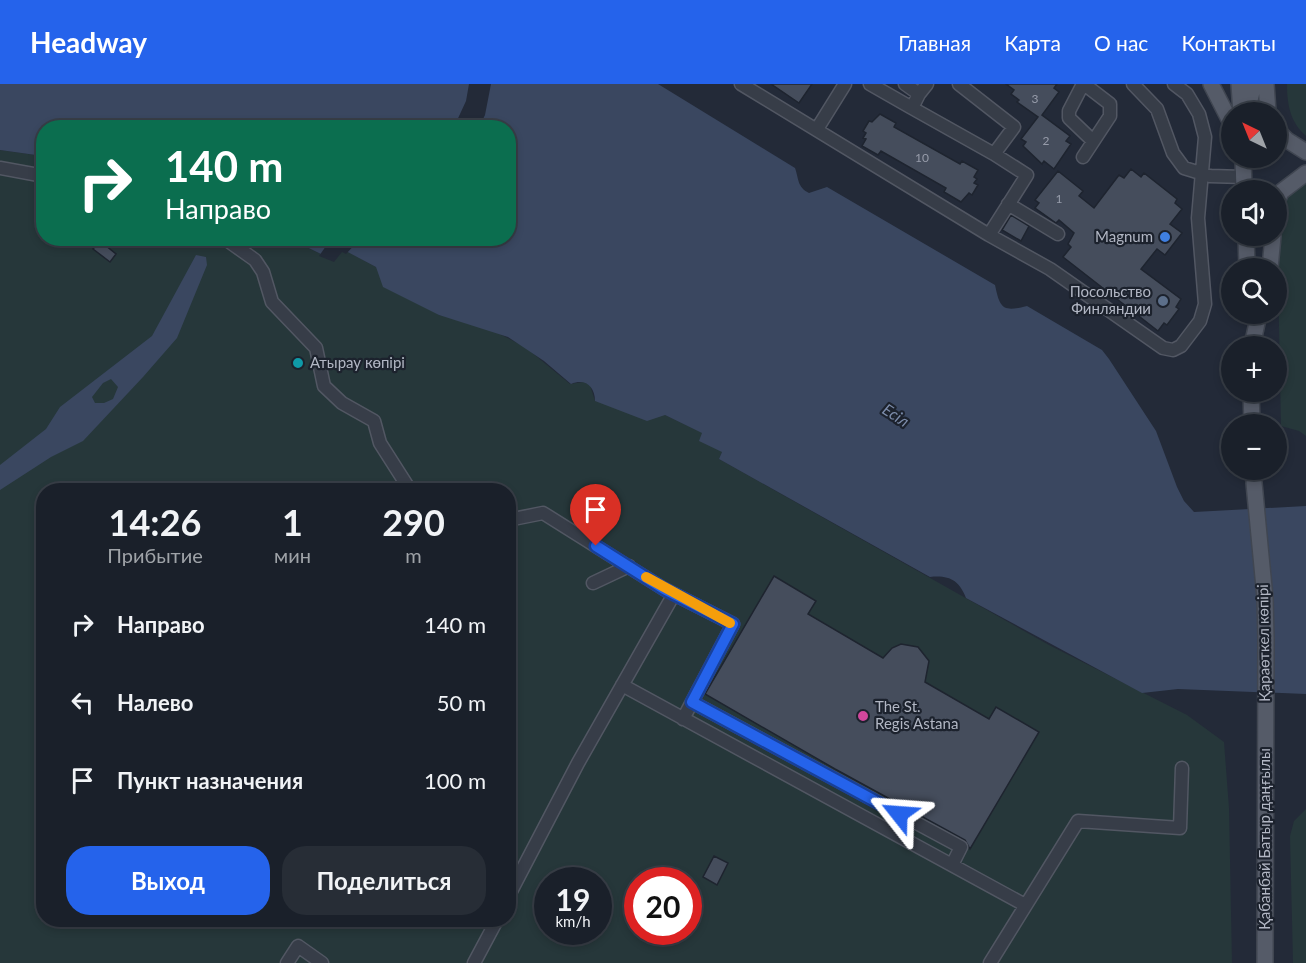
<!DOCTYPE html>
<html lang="ru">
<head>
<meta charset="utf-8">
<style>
  body { margin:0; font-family:Lato,sans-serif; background:#272d36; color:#f1f3f6; height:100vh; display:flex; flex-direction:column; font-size:22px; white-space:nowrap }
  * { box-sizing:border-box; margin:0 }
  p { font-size:20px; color:#9fa3a8 }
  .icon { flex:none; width:33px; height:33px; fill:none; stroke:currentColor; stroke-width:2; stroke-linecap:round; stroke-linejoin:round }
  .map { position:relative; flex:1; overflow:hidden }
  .drawer { position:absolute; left:36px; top:399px; width:480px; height:444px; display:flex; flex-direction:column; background:#1a202a; border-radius:24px; box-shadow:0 3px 9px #0003,0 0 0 2px #383e47 }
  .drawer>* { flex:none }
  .hud { position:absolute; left:36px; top:36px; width:480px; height:126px; border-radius:24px; box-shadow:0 3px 9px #0003,0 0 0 2px #383e47; background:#0b6e4f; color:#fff; overflow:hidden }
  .needle { width:39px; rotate:317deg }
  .tools { position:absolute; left:1221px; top:18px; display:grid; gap:12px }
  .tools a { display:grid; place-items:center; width:66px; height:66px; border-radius:50%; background:#1a202a; box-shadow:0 3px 9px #0003,0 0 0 2px #383e47; font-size:30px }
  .speed { position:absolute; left:534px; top:783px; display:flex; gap:12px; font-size:30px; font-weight:700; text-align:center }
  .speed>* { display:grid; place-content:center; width:78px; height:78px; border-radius:50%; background:#1a202a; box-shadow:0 3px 9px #0003,0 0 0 2px #383e47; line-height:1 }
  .speed small { font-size:15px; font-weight:400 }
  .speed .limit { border:9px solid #d22; background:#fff; color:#111 }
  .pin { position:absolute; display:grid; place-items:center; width:51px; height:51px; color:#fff; margin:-62px -26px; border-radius:50% 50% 50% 0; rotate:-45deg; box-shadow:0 0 6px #0007 }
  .pin .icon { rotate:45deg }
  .me { position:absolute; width:66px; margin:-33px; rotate:298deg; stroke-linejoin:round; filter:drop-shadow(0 0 4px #0008) }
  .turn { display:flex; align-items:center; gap:21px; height:126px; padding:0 30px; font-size:27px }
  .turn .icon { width:78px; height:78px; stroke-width:2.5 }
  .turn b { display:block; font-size:42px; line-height:51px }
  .eta { display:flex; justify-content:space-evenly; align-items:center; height:102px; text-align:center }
  .eta b { font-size:36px; font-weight:700; line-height:42px }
  .cta { display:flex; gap:12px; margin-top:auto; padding:12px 30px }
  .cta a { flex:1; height:69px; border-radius:24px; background:#2563eb; color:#fff; font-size:24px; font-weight:700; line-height:69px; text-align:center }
  .cta a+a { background:#272d36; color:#f1f3f6 }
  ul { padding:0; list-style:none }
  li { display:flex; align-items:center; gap:18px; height:78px; padding:0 30px }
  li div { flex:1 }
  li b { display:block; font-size:22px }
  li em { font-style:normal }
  header { display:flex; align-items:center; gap:36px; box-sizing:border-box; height:84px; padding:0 30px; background:#2563eb; color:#fff }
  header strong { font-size:28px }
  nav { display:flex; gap:33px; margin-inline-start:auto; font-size:21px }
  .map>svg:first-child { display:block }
  .green { fill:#26373a; fill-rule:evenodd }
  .water { fill:#3a4760; fill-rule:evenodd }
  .pier { fill:#232a38 }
  .building { fill:#454d5c; stroke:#1e242f; stroke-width:1.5 }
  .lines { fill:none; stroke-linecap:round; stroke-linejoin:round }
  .minor-casing { stroke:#525763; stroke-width:15 }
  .major-casing { stroke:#404651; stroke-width:18 }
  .minor { stroke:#373d48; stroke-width:12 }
  .major { stroke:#555b68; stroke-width:15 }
  .route-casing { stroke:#184099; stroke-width:15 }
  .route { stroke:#2563eb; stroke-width:10 }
  .slow { stroke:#f59e0b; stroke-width:10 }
  .shop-dot { fill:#3f7fe0; stroke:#1c222d; stroke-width:2 }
  .service-dot { fill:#5c6f8a; stroke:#1c222d; stroke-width:2 }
  .culture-dot { fill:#0f9aa8; stroke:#1c222d; stroke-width:2 }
  .hotel-dot { fill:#d1479c; stroke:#1c222d; stroke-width:2 }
  .labels { text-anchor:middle; stroke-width:4.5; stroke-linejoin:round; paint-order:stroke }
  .number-label { font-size:12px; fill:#979caa }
  .poi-label { font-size:15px; fill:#b2b7c4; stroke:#1c222d; text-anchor:end }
  .street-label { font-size:15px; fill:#b2b7c4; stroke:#1c222d }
  .water-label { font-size:16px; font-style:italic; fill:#7c8caa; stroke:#1c222d }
</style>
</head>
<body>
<header>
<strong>Headway</strong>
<nav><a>Главная</a><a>Карта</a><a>О нас</a><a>Контакты</a></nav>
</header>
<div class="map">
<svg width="1306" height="879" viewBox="0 0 1306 879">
  <rect width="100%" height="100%" fill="#232a38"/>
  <path class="green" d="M1287 0H1306V52C1290 38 1287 20 1287 0Z
    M0 66 43 72 44 154 290 155 321 170 341 164 376 183 439 231 490 245 525 263 570 300 584 298 590 301 595 317 665 331 703 349 722 368 719 375 1049 561 1187 631 1224 658 1229 724 1232 879H0ZM44 406H508V836H44ZM548 796H598V848H548ZM638 796H688V848H638Z
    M1306 93V352L1299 347 1281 342 1277 142 1281 119Z
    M1306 725V879H1293L1290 752 1294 737Z"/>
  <path class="water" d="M0 0H658L795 84C799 95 797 103 809 109L827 103 995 201C1000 225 1003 228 1027 222L1102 266 1109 275 1156 347 1177 403 1184 417 1194 428 1306 422V610L1178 605 1142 609 966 514C959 496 949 491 930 493L719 375 722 368 699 357 702 349 665 331 647 337 595 317C595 302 585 294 571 300L544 277 508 253 439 231 383 203 376 183 342 165 321 170 290 155 508 154V44H44L43 72 0 66Z
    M196 171 206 173 207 181 177 254 143 293 83 357 51 373 0 406V381L46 345 60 323 152 252ZM111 295 118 303 113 315 104 319H95L92 313 103 299Z"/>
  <path class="pier" d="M469 0H491L485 31 479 43H454L466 17Z
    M331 155V154L360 155 346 170 342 168 334 178 319 172Z"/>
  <path class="building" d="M771 0H812L799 19Z
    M1006 0H1057L1054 4 1059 8 1042 31 1070 52 1066 57 1071 60 1054 85 1044 77 1042 80 1023 62 1026 58 1021 55 1038 33 1017 18 1019 16 1011 10 1014 6Z
    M880 30 896 39 894 43 960 80 962 77 978 86 974 93 977 95 974 99 978 101 972 111 969 109 961 118 944 108 946 104 881 67 878 71 862 62 866 55 863 54 866 49 863 47 869 37 872 38Z
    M1131 85 1141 93 1144 89 1177 115 1175 119 1182 125 1170 140 1182 149 1165 171 1157 165 1141 185 1181 215 1176 223 1179 225 1167 241 1164 239 1158 247 1063 173 1071 163 1068 160 1074 149 1059 136 1056 139 1035 124 1039 119 1035 116 1058 87 1083 107 1079 112 1094 124 1119 91 1124 94Z
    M1011 131 1029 142 1021 157 1002 146Z
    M100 157 116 170 110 178 93 165Z
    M774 492 816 517 808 530 883 574 892 564 901 560 918 563 929 577 925 598 989 635 996 623 1039 648 970 765 965 756 835 685 705 610Z
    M714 772 728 779 717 801 703 793Z"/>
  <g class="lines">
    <g class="minor-casing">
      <path id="minor" d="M741 0 989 151 1050 185 1163 264 1173 266 1181 262 1200 237 1205 220 1198 134 1205 53 1199 30 1187 10 1174 0
        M870 0 912 24 919 10
        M905 0 919 10 927 0
        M959 0 1014 43 994 70 1027 91 989 151
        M1083 0 1069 27V34L1093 57
        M1133 0 1157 25 1173 69 1184 84 1210 92 1244 93
        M912 24 994 70
        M817 45 845 0
        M1083 73 1110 32V20L1084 0
        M0 84 44 92
        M1008 120 1058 150
        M224 154 255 176 263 188 272 218 316 264 324 302 342 319 374 337 380 359 410 406
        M508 436 543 429 664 505 733 540 683 635
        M593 499 629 482
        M622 601 1025 821
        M692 618 961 763 952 781
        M508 813 578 679 674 510
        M287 879 298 862 322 879
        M474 879 497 836
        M990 879 1078 737 1180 744 1182 684"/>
    </g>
    <g class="major-casing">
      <path id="major" d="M1211 0 1232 41
        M1239 0 1241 28
        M1266 0 1268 28
        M1247 28 1254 0
        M1276 45 1287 56 1306 68
        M1243 74 1244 106
        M1276 120 1281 108 1306 89
        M1246 152 1247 184
        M1270 184 1273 152
        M1252 262 1259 230
        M1251 308 1252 340
        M1254 399 1265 514 1266 554 1265 879"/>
    </g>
    <use href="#minor" class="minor"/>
    <use href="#major" class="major"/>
  </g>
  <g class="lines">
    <g class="route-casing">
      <path id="route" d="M596 462 664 505 733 540 692 618 899 730"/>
    </g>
    <use href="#route" class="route"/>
    <path class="slow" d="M646 493 730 539"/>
  </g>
  <circle class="shop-dot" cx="1165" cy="153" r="6"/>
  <circle class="service-dot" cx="1163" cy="217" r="6"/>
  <circle class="culture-dot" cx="298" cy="279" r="6"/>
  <circle class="hotel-dot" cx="863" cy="632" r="6"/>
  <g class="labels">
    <g class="number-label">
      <text x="1035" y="19">3</text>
      <text x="1046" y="61">2</text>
      <text x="922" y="78">10</text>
      <text x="1059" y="119">1</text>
    </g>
    <g class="poi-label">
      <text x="1153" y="158">Magnum</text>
      <text x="1151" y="213">Посольство<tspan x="1151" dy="17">Финляндии</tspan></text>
      <text x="310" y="284" text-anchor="start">Атырау көпірі</text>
      <text x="875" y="628" text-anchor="start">The St.<tspan x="875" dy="17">Regis Astana</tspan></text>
    </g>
    <g class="street-label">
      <text transform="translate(1264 559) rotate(-91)" y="5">Қараөткел көпірі</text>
      <text transform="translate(1265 755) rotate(-90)" y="5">Қабанбай Батыр даңғылы</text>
    </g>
    <g class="water-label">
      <text transform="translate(896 331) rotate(33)" y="6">Есіл</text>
    </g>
  </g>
</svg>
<div class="tools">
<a><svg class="needle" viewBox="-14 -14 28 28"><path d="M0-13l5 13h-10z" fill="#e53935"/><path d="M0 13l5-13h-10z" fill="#9fa3a8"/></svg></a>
<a><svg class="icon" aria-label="sound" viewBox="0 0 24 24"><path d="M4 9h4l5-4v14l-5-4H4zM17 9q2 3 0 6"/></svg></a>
<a><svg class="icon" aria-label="search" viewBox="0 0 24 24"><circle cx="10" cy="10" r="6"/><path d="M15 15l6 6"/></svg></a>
<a>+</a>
<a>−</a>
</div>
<div class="speed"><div>19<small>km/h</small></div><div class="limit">20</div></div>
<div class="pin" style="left:596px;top:462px;background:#d93025"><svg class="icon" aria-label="arrive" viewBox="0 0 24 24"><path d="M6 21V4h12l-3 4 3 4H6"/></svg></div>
<svg class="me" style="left:899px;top:730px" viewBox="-20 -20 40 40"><path d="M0-17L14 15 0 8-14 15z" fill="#2563eb" stroke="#fff" stroke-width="4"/></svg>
<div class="hud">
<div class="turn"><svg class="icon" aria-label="right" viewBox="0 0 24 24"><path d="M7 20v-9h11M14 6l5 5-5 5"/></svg><div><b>140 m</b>Направо</div></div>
</div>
<section class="drawer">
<div class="eta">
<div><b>14:26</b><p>Прибытие</p></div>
<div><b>1</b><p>мин</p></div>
<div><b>290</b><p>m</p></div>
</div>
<ul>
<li><svg class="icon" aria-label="right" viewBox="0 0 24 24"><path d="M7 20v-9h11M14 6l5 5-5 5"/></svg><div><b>Направо</b></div><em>140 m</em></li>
<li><svg class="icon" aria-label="left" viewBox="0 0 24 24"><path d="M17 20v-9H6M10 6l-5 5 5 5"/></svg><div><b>Налево</b></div><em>50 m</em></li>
<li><svg class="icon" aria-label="arrive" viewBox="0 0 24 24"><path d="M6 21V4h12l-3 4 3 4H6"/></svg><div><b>Пункт назначения</b></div><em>100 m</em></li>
</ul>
<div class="cta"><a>Выход</a><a>Поделиться</a></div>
</section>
</div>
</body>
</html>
